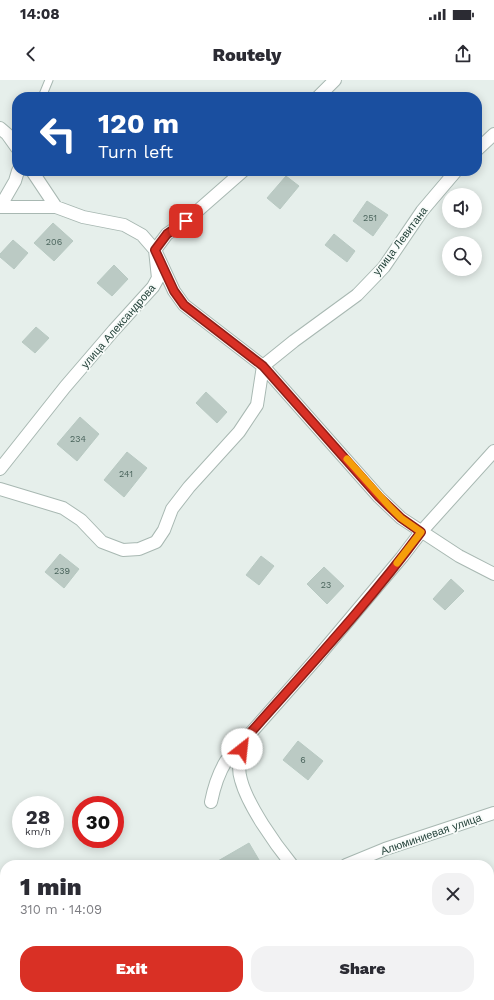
<!DOCTYPE html>
<html lang="en">
<head>
<meta charset="utf-8">
<style>
  body { margin:0; font-family:"Work Sans",sans-serif; background:#f2f2f3; color:#2b2b33; height:100vh; display:flex; flex-direction:column; font-size:15px; white-space:nowrap }
  * { box-sizing:border-box; margin:0 }
  p { font-size:13px; color:#7c7c81 }
  .icon { flex:none; width:22px; height:22px; fill:none; stroke:currentColor; stroke-width:2; stroke-linecap:round; stroke-linejoin:round }
  .map { position:relative; flex:1; overflow:hidden }
  .details { position:absolute; left:0px; top:780px; width:494px; height:140px; display:flex; flex-direction:column; background:#fff; border-radius:16px 16px 0 0; box-shadow:0 2px 10px #0003 }
  .details>* { flex:none }
  .hud { position:absolute; left:12px; top:12px; width:470px; height:84px; border-radius:16px; box-shadow:0 2px 10px #0003; background:#1a4fa0; color:#fff; overflow:hidden }
  .controls { position:absolute; left:442px; top:108px; display:grid; gap:8px }
  .controls a { display:grid; place-items:center; width:40px; height:40px; border-radius:50%; background:#fff; box-shadow:0 2px 10px #0003; font-size:20px }
  .speed { position:absolute; left:12px; top:716px; display:flex; gap:8px; font-size:20px; font-weight:700; text-align:center }
  .speed>* { display:grid; place-content:center; width:52px; height:52px; border-radius:50%; background:#fff; box-shadow:0 2px 10px #0003; line-height:1 }
  .speed small { font-size:10px; font-weight:400 }
  .speed .limit { border:6px solid #d22; background:#fff; color:#111 }
  .pin { position:absolute; display:grid; place-items:center; width:34px; height:34px; color:#fff; margin:-17px; border-radius:8px; box-shadow:0 2px 6px #0006 }
  .me { position:absolute; width:44px; margin:-22px; rotate:29deg; stroke-linejoin:round; filter:drop-shadow(0 0 3px #0008) }
  .turn { display:flex; align-items:center; gap:14px; height:84px; padding:0 20px; font-size:18px }
  .turn .icon { width:52px; height:52px; stroke-width:2.5 }
  .turn b { display:block; font-size:28px; line-height:34px }
  .round { display:grid; place-items:center; flex:none; width:42px; height:42px; border-radius:16px; background:#f2f2f3 }
  .summary { display:flex; align-items:center; justify-content:space-between; height:68px; padding:0 20px }
  h1 { font-size:24px; font-weight:800; line-height:30px }
  .primary-button { display:flex; gap:8px; margin-top:auto; padding:8px 20px }
  .primary-button a { flex:1; height:46px; border-radius:16px; background:#d93025; color:#fff; font-size:16px; font-weight:800; line-height:46px; text-align:center }
  .primary-button a+a { background:#f2f2f3; color:#2b2b33 }
  .status { display:flex; justify-content:space-between; align-items:center; height:28px; padding:0 20px; background:#fff; direction:ltr }
  .status svg { height:11px; fill:currentColor }
  header { display:flex; justify-content:space-between; align-items:center; height:52px; padding:0 20px; background:#fff; font-size:18px; font-weight:800 }
  .map>svg:first-child { display:block }
  .building { fill:#bbcac4; stroke:#b8c9c2 }
  .lines { fill:none; stroke-linecap:round; stroke-linejoin:round }
  .service-casing { stroke:#a8b8b2; stroke-width:9 }
  .minor-casing { stroke:#a8b8b2; stroke-width:14 }
  .tertiary-casing { stroke:#a8b8b2; stroke-width:14 }
  .service { stroke:#fff; stroke-width:7 }
  .minor { stroke:#fff; stroke-width:12 }
  .tertiary { stroke:#fff; stroke-width:12 }
  .route-casing { stroke:#8d1f18; stroke-width:10 }
  .route { stroke:#d93025; stroke-width:7 }
  .slow { stroke:#f59e0b; stroke-width:7 }
  .labels { text-anchor:middle; stroke-width:3.5; stroke-linejoin:round; paint-order:stroke }
  .number-label { font-size:9px; fill:#4a645c }
  .street-label { font-size:11px; fill:#24423a; stroke:#f7fbf9 }
</style>
</head>
<body>
<div class="status"><b>14:08</b><svg viewBox="0 0 49 12"><path d="M0 12V9h3v3zM5 12V6h3v6zM10 12V3h3v9zM15 12V0h3v12zM26 1h20v11H26zM47 4h2v5h-2z"/></svg></div>
<header><svg class="icon" aria-label="back" viewBox="0 0 24 24"><path d="M15 5l-7 7 7 7"/></svg>Routely<svg class="icon" aria-label="share" viewBox="0 0 24 24"><path d="M12 15V3M7 8l5-5 5 5M5 13v7h14v-7"/></svg></header>
<div class="map">
<svg width="494" height="920" viewBox="0 0 494 920">
  <rect width="100%" height="100%" fill="#e6efeb"/>
  <path class="building" d="M286 96 299 106 280 129 267 118Z
    M367 121 388 135 373 156 353 141Z
    M53 143 73 161 54 181 34 163Z
    M334 154 355 171 347 182 325 165Z
    M13 160 28 173 14 189 0 177V174Z
    M114 185 128 199 112 216 97 203Z
    M36 247 49 258 35 273 22 262Z
    M206 312 227 332 217 343 196 323Z
    M80 337 99 354 77 381 57 364Z
    M127 372 147 388 124 417 104 400Z
    M60 474 79 489 64 508 45 492Z
    M261 476 274 486 259 505 246 495Z
    M324 487 344 506 327 524 307 504Z
    M451 499 464 511 445 530 433 519Z
    M298 661 323 681 308 700 283 680Z
    M249 763 262 785H211Z"/>
  <g class="lines">
    <g class="service-casing">
      <path id="service" d="M42 17 49 0"/>
    </g>
    <g class="minor-casing">
      <path id="minor" d="M318 17 335 0
        M0 48 7 54 17 68
        M477 70 494 54
        M32 91 56 127 83 137 124 145 142 155 155 170 174 211 184 225 263 286 379 417 401 438 459 476 494 494
        M0 127H56
        M0 127 15 101 18 91
        M0 389 65 307 114 250 153 207 158 198 155 170 167 154 186 141 243 91
        M0 409 63 428 81 440 102 462 123 470 139 469 156 462 164 450 172 429 189 407 239 352 257 325 263 286 294 261 357 215 384 187 422 131 456 91
        M243 664C240 675 237 688 241 700 248 726 275 764 292 785
        M211 722C214 707 218 694 226 681L317 578 402 477 421 452 494 371
        M0 880 5 886
        M27 915 30 920"/>
    </g>
    <g class="tertiary-casing">
      <path id="tertiary" d="M346 785 385 769 494 733
        M173 920 177 915"/>
    </g>
    <use href="#service" class="service"/>
    <use href="#minor" class="minor"/>
    <use href="#tertiary" class="tertiary"/>
  </g>
  <g class="lines">
    <g class="route-casing">
      <path id="route" d="M186 141 167 154 155 170 174 211 184 225 263 286 379 417 401 438 421 452C368 524 304 592 244 660L242 669"/>
    </g>
    <use href="#route" class="route"/>
    <path class="slow" d="M347 379 390 427 401 438 421 452 397 483"/>
  </g>
  <g class="labels">
    <g class="number-label">
      <text x="370" y="141">251</text>
      <text x="54" y="165">206</text>
      <text x="78" y="362">234</text>
      <text x="126" y="397">241</text>
      <text x="62" y="494">239</text>
      <text x="326" y="508">23</text>
      <text x="303" y="683">6</text>
    </g>
    <g class="street-label">
      <text transform="translate(400 161) rotate(-53)" y="4">улица Левитана</text>
      <text transform="translate(118 246) rotate(-49)" y="4">улица Александрова</text>
      <text transform="translate(431 754) rotate(-19)" y="4">Алюминиевая улица</text>
    </g>
  </g>
</svg>
<div class="controls">
<a><svg class="icon" aria-label="sound" viewBox="0 0 24 24"><path d="M4 9h4l5-4v14l-5-4H4zM17 9q2 3 0 6"/></svg></a>
<a><svg class="icon" aria-label="search" viewBox="0 0 24 24"><circle cx="10" cy="10" r="6"/><path d="M15 15l6 6"/></svg></a>
</div>
<div class="speed"><div>28<small>km/h</small></div><div class="limit">30</div></div>
<div class="pin" style="left:186px;top:141px;background:#d93025"><svg class="icon" aria-label="arrive" viewBox="0 0 24 24"><path d="M6 21V4h12l-3 4 3 4H6"/></svg></div>
<svg class="me" style="left:242px;top:669px" viewBox="-20 -20 40 40"><circle r="19" fill="#fff"/><path d="M0-13L10 11 0 6-10 11z" fill="#d93025"/></svg>
<div class="hud">
<div class="turn"><svg class="icon" aria-label="left" viewBox="0 0 24 24"><path d="M17 20v-9H6M10 6l-5 5 5 5"/></svg><div><b>120 m</b>Turn left</div></div>
</div>
<section class="details">
<div class="summary"><div><h1>1 min</h1><p>310 m · 14:09</p></div><a class="round"><svg class="icon" aria-label="close" viewBox="0 0 24 24"><path d="M6 6l12 12M18 6L6 18"/></svg></a></div>
<div class="primary-button"><a>Exit</a><a>Share</a></div>
</section>
</div>
</body>
</html>
